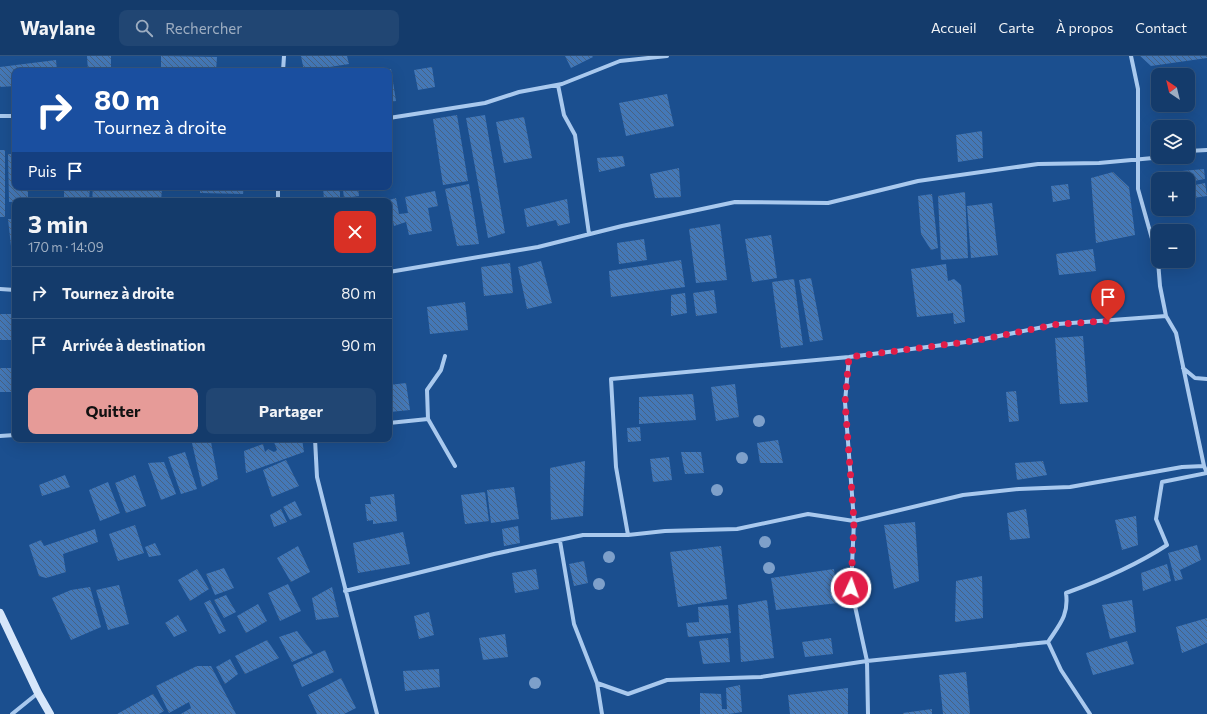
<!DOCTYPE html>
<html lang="fr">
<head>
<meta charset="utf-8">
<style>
  body { margin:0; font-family:Commissioner,sans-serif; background:#214673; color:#f1f3f6; height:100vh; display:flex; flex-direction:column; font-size:15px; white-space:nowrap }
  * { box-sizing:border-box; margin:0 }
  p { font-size:13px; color:#9dadc1 }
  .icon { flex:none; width:22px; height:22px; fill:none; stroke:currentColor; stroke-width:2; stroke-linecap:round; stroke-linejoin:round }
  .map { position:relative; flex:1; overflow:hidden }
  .drawer { position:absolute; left:12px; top:142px; width:380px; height:244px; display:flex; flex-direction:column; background:#143b6b; border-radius:8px; box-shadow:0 4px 16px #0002,0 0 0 1px #33557e }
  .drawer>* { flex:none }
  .banner { position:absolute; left:12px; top:12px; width:380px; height:122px; border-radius:8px; box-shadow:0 4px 16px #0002,0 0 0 1px #33557e; background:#1a4fa0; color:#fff; overflow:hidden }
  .needle { width:26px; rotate:325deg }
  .tools { position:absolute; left:1151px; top:12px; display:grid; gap:8px }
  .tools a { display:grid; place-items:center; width:44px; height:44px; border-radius:8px; background:#143b6b; box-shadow:0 4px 16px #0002,0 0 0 1px #33557e; font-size:20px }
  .pin { position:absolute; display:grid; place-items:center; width:34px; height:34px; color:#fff; margin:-41px -17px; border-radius:50% 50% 50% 0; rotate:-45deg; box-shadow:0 0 4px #0007 }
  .pin .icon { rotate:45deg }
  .me { position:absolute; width:44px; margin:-22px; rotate:3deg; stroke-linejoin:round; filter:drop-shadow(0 0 3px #0008) }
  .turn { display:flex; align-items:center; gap:14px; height:84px; padding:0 16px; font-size:18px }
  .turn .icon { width:52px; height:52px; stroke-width:2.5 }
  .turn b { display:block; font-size:28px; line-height:34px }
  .then { display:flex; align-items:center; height:38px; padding:0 16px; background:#0003; gap:8px; font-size:15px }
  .round { display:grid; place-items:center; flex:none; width:42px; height:42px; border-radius:8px; background:#214673 }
  .headline { display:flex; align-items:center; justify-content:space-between; height:68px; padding:0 16px }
  h1 { font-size:24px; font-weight:700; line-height:30px }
  .primary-button { display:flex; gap:8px; margin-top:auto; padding:8px 16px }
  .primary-button a { flex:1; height:46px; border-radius:8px; background:#e69b98; color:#111; font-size:16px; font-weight:700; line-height:46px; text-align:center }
  .primary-button a+a { background:#214673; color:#f1f3f6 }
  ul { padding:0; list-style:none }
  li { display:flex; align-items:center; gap:12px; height:52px; padding:0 16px; border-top:1px solid #33557e }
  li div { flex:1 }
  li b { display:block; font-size:15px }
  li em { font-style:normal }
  header { display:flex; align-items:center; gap:24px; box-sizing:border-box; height:56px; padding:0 20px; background:#143b6b; border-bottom:1px solid #33557e }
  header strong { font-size:19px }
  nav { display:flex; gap:22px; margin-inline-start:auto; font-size:14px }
  .search { width:280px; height:36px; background:#214673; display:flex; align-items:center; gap:10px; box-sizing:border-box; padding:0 14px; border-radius:8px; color:#9dadc1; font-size:15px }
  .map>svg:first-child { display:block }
  .building { fill:url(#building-back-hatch) }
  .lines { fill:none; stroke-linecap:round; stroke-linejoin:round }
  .street { stroke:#a9c9ee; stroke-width:4 }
  .secondary { stroke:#d6e6fa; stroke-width:8 }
  .tree { fill:#7ea0ca }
  .route { stroke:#e11d48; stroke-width:7; stroke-dasharray:0 12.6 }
</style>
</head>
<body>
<header>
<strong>Waylane</strong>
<div class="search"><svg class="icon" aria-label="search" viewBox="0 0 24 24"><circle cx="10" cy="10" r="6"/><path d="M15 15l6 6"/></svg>Rechercher</div>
<nav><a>Accueil</a><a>Carte</a><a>À propos</a><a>Contact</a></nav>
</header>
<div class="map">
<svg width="1207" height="658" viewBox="0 0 1207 658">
  <defs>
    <pattern id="building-back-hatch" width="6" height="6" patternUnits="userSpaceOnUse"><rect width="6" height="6" fill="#4478b7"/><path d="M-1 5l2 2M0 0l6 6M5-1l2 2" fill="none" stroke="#486282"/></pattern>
  </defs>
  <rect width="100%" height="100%" fill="#1b4f8f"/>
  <path class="building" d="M87 0H111V15H88Z
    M161 0 217 1 216 15 161 14Z
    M301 0H347L349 8 304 15Z
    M565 0H592L593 1 571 12Z
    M1140 0H1207V2L1151 10Z
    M56 4 57 15H15V30L0 31V11Z
    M432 11 435 31 418 34 414 14Z
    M391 13 396 45 389 46V15L386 14Z
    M667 38 674 70 626 80 619 47Z
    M457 59 468 125 443 129 433 63Z
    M485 59 505 177 488 182 466 62Z
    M524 61 532 102 504 107 496 66Z
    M982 75 983 102 958 106 956 79Z
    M0 94H5V161H0Z
    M8 98H15V131H28V145L9 146Z
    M623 100 625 110 599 116 597 102Z
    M679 112 681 141 655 142 650 118Z
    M1204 113 1205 123 1188 126V123H1160V117Z
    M1113 116 1129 131 1135 179 1096 187 1091 122Z
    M1205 127 1207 140 1193 142 1190 130Z
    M469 128 479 188 457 190 445 133Z
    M1068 128 1070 143 1053 146 1051 130Z
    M64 131H90L89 145H64Z
    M93 131 162 133 161 145H92Z
    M200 131H244L243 138 200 137Z
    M323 131H358L359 140 344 142 343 134H340V142L324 144Z
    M435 135 438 150 428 152 432 175 409 179 406 166 394 170 389 144 396 142 399 158 408 157 405 141Z
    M965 136 968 202 941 204 938 140Z
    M932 138 938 192 931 194 921 178 918 140Z
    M567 143 570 167 558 170 556 164 527 171 524 153Z
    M992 147 998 199 971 202 967 150Z
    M8 163H15V189L11 190Z
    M720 168 727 224 696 227 689 173Z
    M771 179 777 222 752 226 745 183Z
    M644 183 647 204 619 208 617 187Z
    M1093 193 1096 215 1059 219 1056 198Z
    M681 204 685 231 611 241 609 215Z
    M541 205 552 247 527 253 518 211Z
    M510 207 513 237 484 240 481 211Z
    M946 208 948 225 954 223 961 229 965 266 954 268 953 257 917 261 911 213Z
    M811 222 823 284 810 286 799 224Z
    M794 223 803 289 781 292 772 226Z
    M714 234 717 257 696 260 693 237Z
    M685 237 687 257 671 260V239Z
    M465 246 468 274 430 278 427 251Z
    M0 258H15V284H0Z
    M1083 280 1088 346 1060 348 1055 282Z
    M0 312H15V336H0Z
    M406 327 410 354 390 356 389 329Z
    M735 328 739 361 716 365 711 331Z
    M1016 335 1019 365 1009 366 1006 336Z
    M693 338 696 364 639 368V341Z
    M640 371 641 385 628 386 627 372Z
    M302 383 304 396 246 417 244 395 263 388 265 396 268 393 274 396 277 394 274 386Z
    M778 384 783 407H760L757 387Z
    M211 386 218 423 202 431 192 387Z
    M185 396 197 433 181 438 168 401Z
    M681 396H701L704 417 685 418Z
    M669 401 672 424 653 426 650 403Z
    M286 404 299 430 272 441 263 414Z
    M585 405 583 460 551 464 550 412Z
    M1043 405 1047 419 1017 424 1015 407Z
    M164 406 176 438 161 444 148 407Z
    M65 419 70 431 42 440 39 429Z
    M135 419 146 450 126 457 115 427Z
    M108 426 120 457 100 465 89 434Z
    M514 431 519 463 491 467 487 434Z
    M485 436 489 465 465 468 461 439Z
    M394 438 397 465 373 468V464L367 465 365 448H371L370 441Z
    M295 445 302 459 290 464 283 451Z
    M281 453 287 466 274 471 270 459Z
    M1026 453 1030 482 1010 484 1007 457Z
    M1136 460 1138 489 1122 494 1115 464Z
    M915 466 919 525 894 533 884 469Z
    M135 469 144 497 118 505 109 478Z
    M518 470 520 487 504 490 502 473Z
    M95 473 98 486 63 498 66 516 46 522 39 520 29 489 41 484 44 490Z
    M403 476 410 508 358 517 353 487Z
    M155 487 161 499 149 501 145 491Z
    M1197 489 1201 504 1180 514 1183 523 1175 525 1168 497Z
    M298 490 310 516 291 526 277 502Z
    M721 490 727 543 678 551 670 496Z
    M584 505 588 527 574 530 569 508Z
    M1167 508 1171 525 1143 535 1141 517Z
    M224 512 234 532 215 539 206 518Z
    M197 513 209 533 190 545 178 524Z
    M536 513 539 533 515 537 512 517Z
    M834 513 838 547 776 554 771 522Z
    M982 520 983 562 955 566 956 525Z
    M288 528 301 555 280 565 268 537Z
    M119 529 129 568 108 574 96 534Z
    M90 531 101 571 71 584 52 542 71 534Z
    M332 531 339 561 316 564 312 542Z
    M226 539 236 556 224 562 214 544Z
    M210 544 226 575 219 578 204 547Z
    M767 544 774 602 741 606 738 549Z
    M1132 544 1136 576 1110 583 1102 549Z
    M258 548 267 565 246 577 237 560Z
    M728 549 731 577 688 581 686 567 699 566 698 551Z
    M429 556 434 579 419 583 414 560Z
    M178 559 187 575 174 581 165 567Z
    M1207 562V587L1182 597 1176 571Z
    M297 575 313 597 292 606 279 581Z
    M505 578 508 601 483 604 479 582Z
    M728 582 730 606 703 608 699 585Z
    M831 582 833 598 805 601 802 586Z
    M267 584 279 602 245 618 235 600Z
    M1127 585 1134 608 1093 619 1086 597Z
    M325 594 334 616 302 631 293 609Z
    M230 603 238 618 225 628 216 611Z
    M197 610H211L236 658H181L191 652 189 646 169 657 156 630Z
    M439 613 440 631 405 635 403 615Z
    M966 616 970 658H943L939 619Z
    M341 622 356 652 344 658H317L308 639Z
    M740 629 742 656 729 658H700V637L721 638 722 653H727L726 632Z
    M848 632V658H790L788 639Z
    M153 638 164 655 159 658H117Z
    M932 653V658H903V657Z"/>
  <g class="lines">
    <path class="street" d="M1131 0 1138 33V133L1158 204
      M283 15 284 0
      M558 29 564 59 575 79 589 178
      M0 60H15
      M389 62 485 47 519 36 562 28 620 5 667 0
      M1188 95 1207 94
      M278 145V131
      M389 216 538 191 622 170 735 146 828 147 918 125 1038 108 1099 107 1164 101
      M0 233 15 234
      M849 301 845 346 854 465 851 532 867 605 868 658
      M1183 312 1195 322 1207 323
      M428 363 427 334 441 314 445 300
      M389 367 428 363 455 410
      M0 380 15 379
      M315 383 317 421 377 658
      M628 479 616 411 611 323 849 301 974 285 1058 268 1166 260
      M560 485 574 568 597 627 602 658
      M345 535 494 498 583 479H628L665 475 737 473 808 458 854 465 963 439 1019 433 1070 431 1182 411 1204 410 1176 277 1166 260 1160 230 1158 205
      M1048 586 1061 614 1090 658
      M597 627 628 638 667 624 761 621 867 605 1048 586C1060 568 1069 559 1066 537 1102 524 1135 510 1167 489L1156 463 1162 426 1207 417 1204 410
      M12 658 38 637"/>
    <path class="secondary" d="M0 557 38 637 50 658"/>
  </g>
  <g class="tree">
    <circle cx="759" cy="365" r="6"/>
    <circle cx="742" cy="402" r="6"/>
    <circle cx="717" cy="434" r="6"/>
    <circle cx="765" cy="486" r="6"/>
    <circle cx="609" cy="501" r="6"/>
    <circle cx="769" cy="512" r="6"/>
    <circle cx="599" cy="528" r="6"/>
    <circle cx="535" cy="627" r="6"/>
  </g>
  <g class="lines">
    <path class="route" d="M851 532 854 465 845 346 849 301 974 285 1058 268 1108 265"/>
  </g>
</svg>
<div class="tools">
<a><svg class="needle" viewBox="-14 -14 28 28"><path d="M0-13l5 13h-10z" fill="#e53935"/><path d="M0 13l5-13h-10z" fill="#9dadc1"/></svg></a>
<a><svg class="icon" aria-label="layers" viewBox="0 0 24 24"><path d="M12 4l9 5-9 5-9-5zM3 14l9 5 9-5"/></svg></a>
<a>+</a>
<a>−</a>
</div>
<div class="pin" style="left:1108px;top:265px;background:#d93025"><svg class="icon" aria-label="arrive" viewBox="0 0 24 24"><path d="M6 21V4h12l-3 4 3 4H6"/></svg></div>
<svg class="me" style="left:851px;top:532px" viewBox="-20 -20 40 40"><circle r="17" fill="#e11d48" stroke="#fff" stroke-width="3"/><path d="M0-11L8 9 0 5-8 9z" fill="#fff"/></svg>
<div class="banner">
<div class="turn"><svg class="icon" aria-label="right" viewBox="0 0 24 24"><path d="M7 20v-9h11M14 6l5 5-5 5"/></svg><div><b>80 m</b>Tournez à droite</div></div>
<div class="then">Puis<svg class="icon" aria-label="arrive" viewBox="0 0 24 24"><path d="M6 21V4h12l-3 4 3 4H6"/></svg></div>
</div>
<section class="drawer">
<div class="headline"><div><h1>3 min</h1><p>170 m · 14:09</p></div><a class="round" style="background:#d93025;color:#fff"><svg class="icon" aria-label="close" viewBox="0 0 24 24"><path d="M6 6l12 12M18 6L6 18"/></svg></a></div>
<ul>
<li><svg class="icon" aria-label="right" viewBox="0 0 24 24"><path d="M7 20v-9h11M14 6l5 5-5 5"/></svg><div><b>Tournez à droite</b></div><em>80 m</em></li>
<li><svg class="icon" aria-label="arrive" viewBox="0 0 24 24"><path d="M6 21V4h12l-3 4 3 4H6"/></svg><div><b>Arrivée à destination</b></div><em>90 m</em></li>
</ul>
<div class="primary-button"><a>Quitter</a><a>Partager</a></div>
</section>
</div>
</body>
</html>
